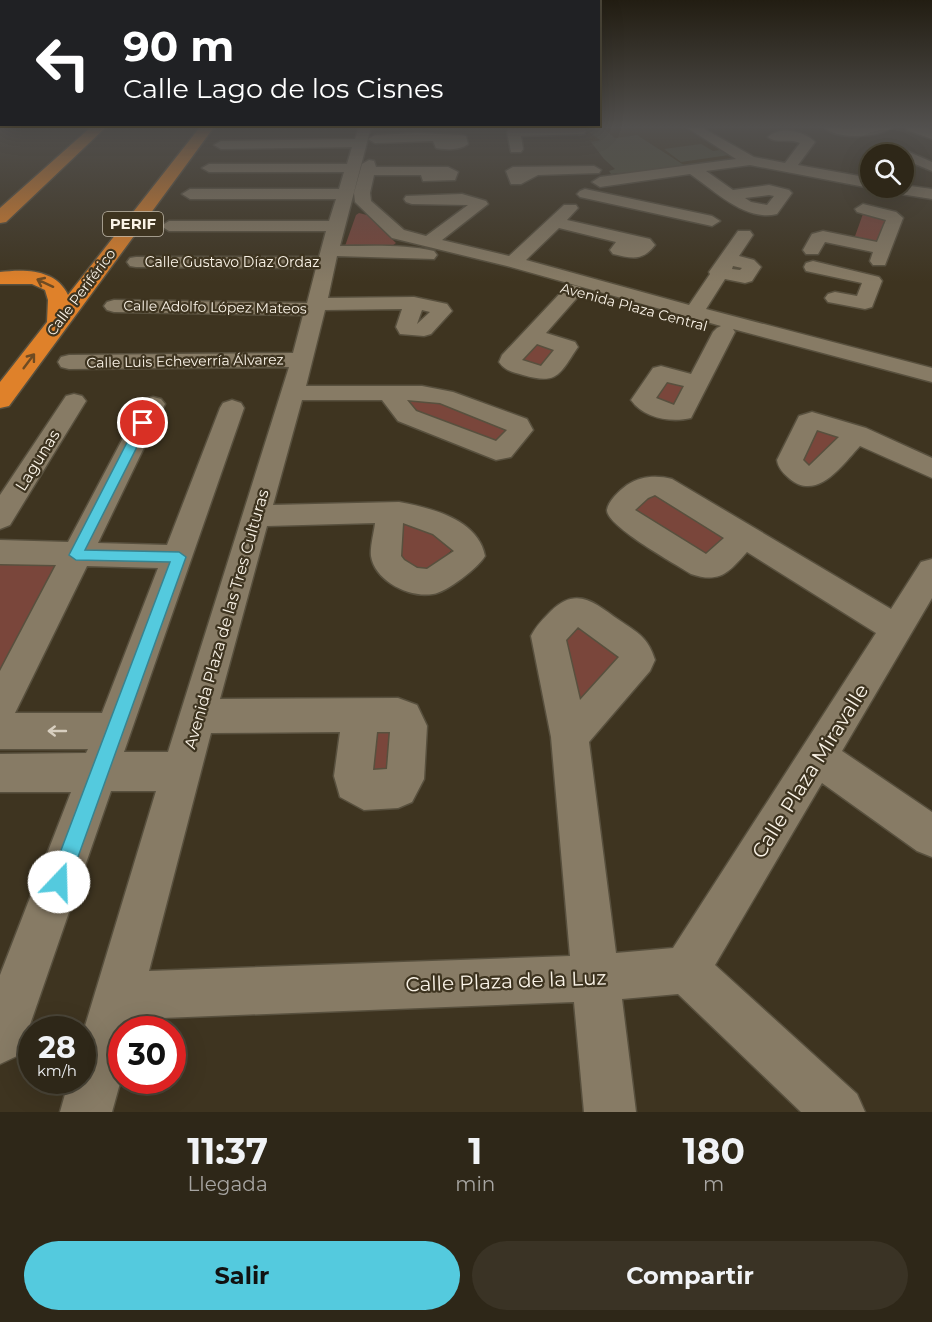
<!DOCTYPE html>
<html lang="es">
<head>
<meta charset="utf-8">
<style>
  body { margin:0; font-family:Montserrat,sans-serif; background:#3a3325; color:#f1f3f6; height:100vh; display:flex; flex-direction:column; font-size:22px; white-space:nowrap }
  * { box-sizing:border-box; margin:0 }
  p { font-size:20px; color:#a7a5a2 }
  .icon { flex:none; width:33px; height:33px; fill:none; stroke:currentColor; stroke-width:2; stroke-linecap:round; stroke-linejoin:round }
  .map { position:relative; height:1112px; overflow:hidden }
  .details { display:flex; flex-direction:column; background:#2e2718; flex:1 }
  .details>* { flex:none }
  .guide { position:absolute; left:0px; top:0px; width:600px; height:126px; box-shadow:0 6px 24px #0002,0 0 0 2px #494437; background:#202124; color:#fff; overflow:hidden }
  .fabs { position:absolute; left:860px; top:144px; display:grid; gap:12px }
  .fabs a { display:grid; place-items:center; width:54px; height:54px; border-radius:50%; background:#2e2718; box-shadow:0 6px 24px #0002,0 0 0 2px #494437; font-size:30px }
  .speed { position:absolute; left:18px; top:1016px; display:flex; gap:12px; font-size:30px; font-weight:700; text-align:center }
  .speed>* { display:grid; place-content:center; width:78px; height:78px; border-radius:50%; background:#2e2718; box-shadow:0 6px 24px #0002,0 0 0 2px #494437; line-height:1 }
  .speed small { font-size:15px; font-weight:400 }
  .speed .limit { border:9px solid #d22; background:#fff; color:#111 }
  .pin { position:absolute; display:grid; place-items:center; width:51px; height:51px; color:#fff; margin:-26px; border:3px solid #fff; border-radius:50%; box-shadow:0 2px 6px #0007 }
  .me { position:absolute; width:66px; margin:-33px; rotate:21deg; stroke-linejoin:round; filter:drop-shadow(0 0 4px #0008) }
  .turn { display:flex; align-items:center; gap:21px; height:126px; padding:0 24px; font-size:27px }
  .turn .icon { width:78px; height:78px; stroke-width:2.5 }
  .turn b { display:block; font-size:42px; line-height:51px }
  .eta { display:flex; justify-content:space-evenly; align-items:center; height:102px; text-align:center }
  .eta b { font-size:36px; font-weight:700; line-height:42px }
  .button { display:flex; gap:12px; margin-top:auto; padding:12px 24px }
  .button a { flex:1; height:69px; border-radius:36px; background:#54cade; color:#111; font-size:24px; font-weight:700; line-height:69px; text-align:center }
  .button a+a { background:#3a3325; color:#f1f3f6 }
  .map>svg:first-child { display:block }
  .built { fill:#483b20 }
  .green { fill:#7a463b }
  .building { fill:#55553f }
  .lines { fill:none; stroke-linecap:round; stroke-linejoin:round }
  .minor-casing { stroke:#58503e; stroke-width:3 }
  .highway-casing { stroke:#58503e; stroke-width:3 }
  .minor { fill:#877b65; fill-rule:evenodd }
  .highway { fill:#df812a; fill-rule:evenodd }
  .oneway { stroke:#6e4b23 }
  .oneway2 { stroke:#d8cfc0 }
  .route { fill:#54cade; stroke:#378390; stroke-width:1.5 }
  .labels { text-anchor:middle; stroke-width:4.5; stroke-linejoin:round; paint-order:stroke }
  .far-street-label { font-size:14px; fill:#faf3e7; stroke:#3e3420 }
  .shield { fill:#3e3420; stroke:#c2baab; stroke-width:1.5 }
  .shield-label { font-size:15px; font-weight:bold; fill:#faf3e7 }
  .street-label { font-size:16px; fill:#faf3e7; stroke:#3e3420 }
  .near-street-label { font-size:20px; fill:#faf3e7; stroke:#3e3420 }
</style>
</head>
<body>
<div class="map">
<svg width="932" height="1112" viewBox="0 0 932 1112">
  <rect width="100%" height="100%" fill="#3e3420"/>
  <path class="built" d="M584 127H683L740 160 687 167 637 135 591 142Z"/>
  <path class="green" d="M864 211 889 216 880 244 854 239Z
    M359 213 367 215 396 243 389 248 345 246 356 215Z
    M536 340 561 348 541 371 515 362Z
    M666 377 691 384 676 411 649 403Z
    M428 396 512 428 500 443 417 414 405 400Z
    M815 424 842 433 814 468 799 462Z
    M654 488 733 536 706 563 627 513Z
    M401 520 450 540 453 549C429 571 430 574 398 563Z
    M67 558 0 686V559Z
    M573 620 628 654 582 709 559 637Z
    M371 726H399L394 778 364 777Z"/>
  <path class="building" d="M601 127 615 138 637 135 687 167 611 174 609 171 615 169 604 159 591 142 600 140 585 129Z
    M701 144 713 151 720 150 729 155 681 162 664 149Z"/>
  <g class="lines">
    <g class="minor-casing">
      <path id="minor" d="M359 127H371L340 246C371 246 404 244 434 251L437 255 434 259 337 256 328 298 414 297 447 304 452 311 431 334 424 336 400 334 396 327 402 309 325 310 306 386H422L453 392 527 419 533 430 511 457 496 460 398 421 382 400H302L273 505 399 502C431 508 478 519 485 556 478 568 447 592 433 594 409 598 375 581 371 556 370 546 374 533 375 523L267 526 220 699 398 698 417 705 427 726 424 779 412 802 398 808 364 810 340 797 334 776 340 732 211 733 149 971 570 956 551 737 531 636C536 626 543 619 551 611 577 585 596 604 619 620 638 633 648 637 655 660L650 671 589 742 616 953 673 948 876 633 747 552C729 572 720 584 691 574 677 565 606 526 607 510 608 501 620 490 627 485 641 476 656 475 672 479L891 609 921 562 932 559V598L842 751 932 812V857L917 851 822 783 715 965 857 1094 865 1112H801L678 994 622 999 636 1112H584L574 1002 136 1019 134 1029H122V1076L112 1112H60L69 1080H82V1036L156 791H111L25 1039 17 1056 0 1064V975L71 792H0V754L86 753 88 749H0V671L56 565 0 564V540L68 542 141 404 145 399 153 397 161 399 165 404 98 543 167 545 220 408 223 403 232 400 241 403 244 408 124 752H168L289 367 69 369 61 367 58 362 61 357 69 355 293 353 303 315 114 312 107 310 104 306 107 302 114 300 307 303 316 268 136 267 130 266 127 262 130 258 136 257H319L326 231H169L161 226 169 221H329L336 199H190L182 194 190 189H339L344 172H209L202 168 209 164H347L352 147 221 149 214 145 221 141 355 139ZM422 310 430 312 417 324ZM407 400 440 403 507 430 496 441 416 411ZM655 495 724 538 706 554 635 510 648 498ZM403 523 433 534 454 551 427 569 417 568 404 560 401 556ZM87 566 158 568 102 713H15ZM578 627 619 657 580 700 566 640ZM377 732H390L387 769 373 770Z
        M579 127 584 128 586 131 584 134 521 136 523 149 521 152H511L507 132 509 129Z
        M686 127H701L754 157 785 163 800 143C789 138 776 144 768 137 780 126 804 131 815 142L798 165 870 178V188L750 165 706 171 733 190 769 185 789 190 792 193 777 214C745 222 714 190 690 174L600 187 592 182 600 177 736 159ZM769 195 774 196 767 205 751 202 745 198Z
        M824 127 845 129 893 127C881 138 835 140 824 127Z
        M906 127H923L932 130V139L907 130Z
        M418 133 461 135 466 136 468 144C461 150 445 150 436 148L433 141 375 143 368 139 375 135Z
        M902 149 932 162V171L903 159V154H874L881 150Z
        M369 160 374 161 376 167H448L458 172 455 180 423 181 421 175H374L370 193 371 201 404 230 426 236 468 205 412 204 406 202 404 199 406 196 462 194 486 201 488 204 442 240 509 256 564 205H576L578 208 567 220 650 239 655 245C642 262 631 258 613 254L610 250 616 242 559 228 526 260 689 305 710 274 709 272 738 231H750L753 235 739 256 754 260 761 267 752 281 745 283 725 279 706 309 932 368V382L733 329 735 332 691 418C671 423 643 418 631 400L653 368 661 366 691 374 713 332 717 328 721 326 507 266 392 238 355 202 354 193 362 164ZM733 266 742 268 740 270 732 269ZM667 382 684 386 674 405 656 398Z
        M594 166 601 170 599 173 538 175 521 184H511L506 171 513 167Z
        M903 185 932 189V199L894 193 886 188H903Z
        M585 189 712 216 720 221 712 226 580 197 577 194 580 191Z
        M863 204 896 212 903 218 885 265H873L870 261 873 252 825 242 818 254H806L803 250 812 234 823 231 877 242 886 220 857 212 855 209Z
        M813 261 879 277 882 281 872 307 865 309 828 302 825 298 828 294 835 292 857 296 862 283 806 271 804 267 806 263Z
        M573 285 580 287 583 291 546 333 575 342 578 347C559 375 558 385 523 375 513 372 505 371 499 362L502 355 566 287ZM537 344 554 350 541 366 522 360Z
        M74 394 82 396 86 401 10 525 0 529V495L66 396Z
        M812 412 866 428 932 458V478L860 446C844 463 818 502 790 479 784 474 778 468 777 460L799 416ZM817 430 839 437 809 466 803 460Z"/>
    </g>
    <g class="highway-casing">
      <path id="highway" d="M91 127H106L6 222 0 223V208Z
        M200 127H214L9 406 0 408V382L47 322 48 300 45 290 32 284H0V272C25 269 56 269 68 295Z"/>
    </g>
    <use href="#minor" class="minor"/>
    <use href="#highway" class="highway"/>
  </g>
  <defs><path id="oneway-shaft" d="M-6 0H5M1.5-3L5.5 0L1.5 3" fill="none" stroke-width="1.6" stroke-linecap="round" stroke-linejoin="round" transform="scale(1.5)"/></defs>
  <g class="oneway">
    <use href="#oneway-shaft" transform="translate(45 283) rotate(-155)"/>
    <use href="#oneway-shaft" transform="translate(29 361) rotate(-53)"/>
  </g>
  <use class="oneway2" href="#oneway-shaft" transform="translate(57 731) rotate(180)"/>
  <linearGradient id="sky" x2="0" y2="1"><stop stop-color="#221d12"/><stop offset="0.45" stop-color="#52504e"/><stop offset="1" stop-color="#52504e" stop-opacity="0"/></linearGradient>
  <rect width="932" height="282" fill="url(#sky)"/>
  <path class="route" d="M143 420 149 423 85 550 179 552 186 557 69 882 66 889 59 892 52 889 49 882 170 562 76 560 69 555 137 423Z"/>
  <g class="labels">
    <g class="far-street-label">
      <text x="232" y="267">Calle Gustavo Díaz Ordaz</text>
      <text transform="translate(81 292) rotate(-53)" y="5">Calle Periférico</text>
      <text transform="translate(215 307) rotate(1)" y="5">Calle Adolfo López Mateos</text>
      <text transform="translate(634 307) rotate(15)" y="5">Avenida Plaza Central</text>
      <text transform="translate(185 361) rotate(-1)" y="5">Calle Luis Echeverría Álvarez</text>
    </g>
    <rect class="shield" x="103" y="212" width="60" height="24" rx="4.5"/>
    <g class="shield-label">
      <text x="133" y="229">PERIF</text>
    </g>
    <g class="street-label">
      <text transform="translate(37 460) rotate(-58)" y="6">Lagunas</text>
      <text transform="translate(226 619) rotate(-74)" y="6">Avenida Plaza de las Tres Culturas</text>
    </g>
    <g class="near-street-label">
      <text transform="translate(810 771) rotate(-58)" y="7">Calle Plaza Miravalle</text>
      <text transform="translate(506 981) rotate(-2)" y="7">Calle Plaza de la Luz</text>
    </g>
  </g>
</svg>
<div class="fabs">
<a><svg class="icon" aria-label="search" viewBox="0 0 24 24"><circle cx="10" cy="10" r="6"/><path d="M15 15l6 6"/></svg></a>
</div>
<div class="speed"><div>28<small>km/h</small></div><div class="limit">30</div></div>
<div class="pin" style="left:143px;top:423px;background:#d93025"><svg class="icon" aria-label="arrive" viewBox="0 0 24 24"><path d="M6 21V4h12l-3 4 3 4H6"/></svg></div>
<svg class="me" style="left:59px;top:882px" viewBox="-20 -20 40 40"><circle r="19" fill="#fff"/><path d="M0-13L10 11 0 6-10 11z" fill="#54cade"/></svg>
<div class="guide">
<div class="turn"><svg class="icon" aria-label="left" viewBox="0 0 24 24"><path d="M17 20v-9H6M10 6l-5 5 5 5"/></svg><div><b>90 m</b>Calle Lago de los Cisnes</div></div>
</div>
</div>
<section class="details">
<div class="eta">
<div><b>11:37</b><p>Llegada</p></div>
<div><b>1</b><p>min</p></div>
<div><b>180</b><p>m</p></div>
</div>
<div class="button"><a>Salir</a><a>Compartir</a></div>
</section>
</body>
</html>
